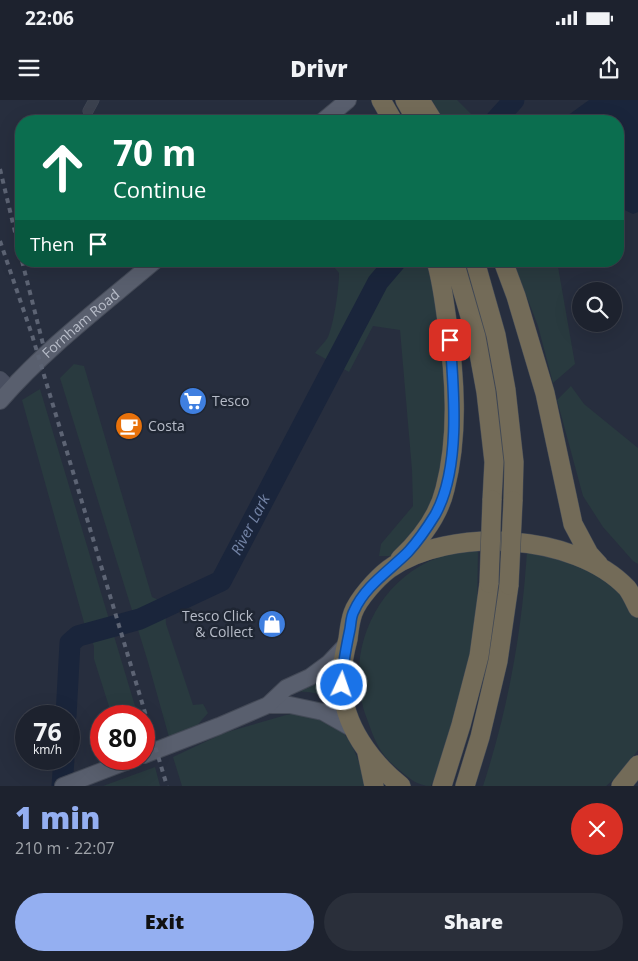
<!DOCTYPE html>
<html lang="en">
<head>
<meta charset="utf-8">
<style>
  body { margin:0; font-family:"Open Sans",sans-serif; background:#2a2f3a; color:#f1f3f6; height:100vh; display:flex; flex-direction:column; font-size:19px; white-space:nowrap }
  * { box-sizing:border-box; margin:0 }
  p { font-size:16px; color:#a0a4aa }
  .icon { flex:none; width:28px; height:28px; fill:none; stroke:currentColor; stroke-width:2; stroke-linecap:round; stroke-linejoin:round }
  .map { position:relative; height:686px; overflow:hidden }
  .drawer { display:flex; flex-direction:column; background:#1d222e; flex:1 }
  .drawer>* { flex:none }
  .top-card { position:absolute; left:15px; top:15px; width:609px; height:152px; border-radius:20px; box-shadow:0 5px 20px #0002,0 0 0 1px #3b3f4a; background:#0b6e4f; color:#fff; overflow:hidden }
  .buttons { position:absolute; left:572px; top:182px; display:grid; gap:10px }
  .buttons a { display:grid; place-items:center; width:50px; height:50px; border-radius:50%; background:#1d222e; box-shadow:0 5px 20px #0002,0 0 0 1px #3b3f4a; font-size:25px }
  .speed { position:absolute; left:15px; top:605px; display:flex; gap:10px; font-size:25px; font-weight:700; text-align:center }
  .speed>* { display:grid; place-content:center; width:65px; height:65px; border-radius:50%; background:#1d222e; box-shadow:0 5px 20px #0002,0 0 0 1px #3b3f4a; line-height:1 }
  .speed small { font-size:12px; font-weight:400 }
  .speed .limit { border:8px solid #d22; background:#fff; color:#111 }
  .pin { position:absolute; display:grid; place-items:center; width:42px; height:42px; color:#fff; margin:-21px; border-radius:10px; box-shadow:0 2px 8px #0006 }
  .me { position:absolute; width:55px; margin:-28px; rotate:3deg; stroke-linejoin:round; filter:drop-shadow(0 0 4px #0008) }
  .turn { display:flex; align-items:center; gap:18px; height:105px; padding:0 15px; font-size:22px }
  .turn .icon { width:65px; height:65px; stroke-width:2.5 }
  .turn b { display:block; font-size:35px; line-height:42px }
  .then { display:flex; align-items:center; height:48px; padding:0 15px; background:#0003; gap:10px; font-size:19px }
  .round { display:grid; place-items:center; flex:none; width:52px; height:52px; border-radius:26px; background:#2a2f3a }
  .headline { display:flex; align-items:center; justify-content:space-between; height:85px; padding:0 15px }
  h1 { font-size:30px; font-weight:800; line-height:38px; color:#94aff1 }
  .cta { display:flex; gap:10px; margin-top:auto; padding:10px 15px }
  .cta a { flex:1; height:58px; border-radius:30px; background:#94aff1; color:#111; font-size:20px; font-weight:800; line-height:58px; text-align:center }
  .cta a+a { background:#2a2f3a; color:#f1f3f6 }
  .status { display:flex; justify-content:space-between; align-items:center; height:35px; padding:0 25px; background:#1d222e; direction:ltr }
  .status svg { height:14px; fill:currentColor }
  header { display:flex; justify-content:space-between; align-items:center; height:65px; padding:0 15px; background:#1d222e; font-size:22px; font-weight:800 }
  .map>svg:first-child { display:block }
  .green { fill:#293a3f }
  .water { fill:#1a253b }
  .lines { fill:none; stroke-linecap:round; stroke-linejoin:round }
  .river { stroke:#1a253b; stroke-width:21 }
  .street-casing { stroke:#444a57; stroke-width:11 }
  .secondary-casing { stroke:#444a57; stroke-width:16 }
  .primary-casing { stroke:#444a57; stroke-width:18 }
  .highway-casing { stroke:#424955; stroke-width:20 }
  .street { stroke:#3b414e; stroke-width:10 }
  .secondary { stroke:#494f60; stroke-width:15 }
  .primary { stroke:#595f6e; stroke-width:16 }
  .highway { stroke:#736b58; stroke-width:19 }
  .rail { stroke:#5d6474; stroke-width:4; stroke-dasharray:5 5; stroke-linecap:butt }
  .highway-bridge-casing { stroke:#424955; stroke-width:20; stroke-linecap:butt }
  .highway-bridge { stroke:#736b58; stroke-width:19 }
  .route-casing { stroke:#114b97; stroke-width:12 }
  .route { stroke:#1a73e8; stroke-width:9 }
  .labels { text-anchor:middle; stroke-width:5; stroke-linejoin:round; paint-order:stroke }
  .street-label { font-size:14px; fill:#b7bcc8; stroke:#1f2633 }
  .poi-label { font-size:14px; fill:#b7bcc8; stroke:#1f2633; text-anchor:start }
  .water-label { font-size:15px; font-style:italic; fill:#7383a5; stroke:#1f2633 }
</style>
</head>
<body>
<div class="status"><b>22:06</b><svg viewBox="0 0 49 12"><path d="M0 12V9h3v3zM5 12V6h3v6zM10 12V3h3v9zM15 12V0h3v12zM26 1h20v11H26zM47 4h2v5h-2z"/></svg></div>
<header><svg class="icon" aria-label="menu" viewBox="0 0 24 24"><path d="M4 6h16M4 12h16M4 18h16"/></svg>Drivr<svg class="icon" aria-label="share" viewBox="0 0 24 24"><path d="M12 15V3M7 8l5-5 5 5M5 13v7h14v-7"/></svg></header>
<div class="map">
<svg width="638" height="686" viewBox="0 0 638 686">
  <rect width="100%" height="100%" fill="#272e3e"/>
  <path class="green" d="M432 0H457L478 21H444Z
    M341 161H429L448 292 444 363 426 420 391 456H379L381 444 413 406 412 370 400 230 373 226 349 272 315 253C319 248 325 242 328 237 334 223 339 188 339 173L334 167Z
    M513 161H557L575 264 553 283 538 226Z
    M74 264 84 266 152 497 165 503 166 524 193 605 203 604 208 613 194 629 169 637 148 562 60 278Z
    M571 286 584 304 638 348V464L633 461 603 427 583 396 557 300Z
    M40 289 138 616H112L94 559V546L85 526 22 300Z
    M478 450 477 513 470 576 452 634 431 686C417 686 409 678 398 669 379 653 375 641 367 619 343 556 374 482 437 458 451 453 465 452 478 450Z
    M527 451 557 455 610 481 638 515V650L622 672 606 686H483C508 609 522 532 527 451Z
    M337 567 339 605C324 594 309 590 290 592Z
    M303 612C310 614 318 616 325 619 351 631 359 660 366 686H182L173 657 224 633 286 615Z
    M155 667 160 686H103Z"/>
  <path class="water" d="M589 0H638V112L633 114 618 107V21H560Z"/>
  <g class="lines">
    <g class="river">
      <path d="M495 21 514 0"/>
      <path id="s1" d="M66 616 70 543 78 536 140 519 221 481 378 182 396 161"/>
      <path d="M62 686 64 659"/>
    </g>
    <g class="street-casing">
      <path id="street" d="M88 11 94 0"/>
    </g>
    <g class="secondary-casing">
      <path id="secondary" d="M0 279 10 289"/>
    </g>
    <g class="primary-casing">
      <g id="primary">
        <path d="M323 21 348 0"/>
        <path id="s2" d="M0 301C46 248 102 206 155 161"/>
        <path d="M268 605H290L323 612 353 629"/>
        <path d="M144 655 219 626 268 605 286 588 310 577 329 563 346 545"/>
        <path d="M63 686 133 659"/>
      </g>
    </g>
    <g class="highway-casing">
      <path id="highway" d="M381 0 393 21
        M405 0 417 21
        M420 0 433 21
        M454 161 476 237 486 292 494 362 492 400
        M475 161 496 235 506 290 514 362 513 401
        M503 161 516 196 545 293 573 424 589 454 599 465
        M400 459C420 440 439 415 445 389 459 335 455 276 447 221 444 201 442 181 436 161
        M367 653 374 686
        M401 686C371 662 343 625 342 584 341 569 344 554 348 539 349 531 350 521 353 513 358 499 377 478 389 469 449 426 575 433 627 488 631 493 635 502 638 508
        M442 686 461 625 479 556 489 483
        M465 686 480 637 498 561 509 485
        M621 686 638 665"/>
    </g>
    <use href="#street" class="street"/>
    <use href="#secondary" class="secondary"/>
    <use href="#primary" class="primary"/>
    <use href="#highway" class="highway"/>
    <path class="rail" d="M0 69 21 157
      M0 141 32 235 167 686
      M22 161 43 244"/>
    <g class="highway-bridge-casing">
      <path id="highway-bridge" d="M489 483 492 400
        M509 485 513 401"/>
    </g>
    <use href="#highway-bridge" class="highway-bridge"/>
  </g>
  <g class="lines">
    <g class="route-casing">
      <path id="route" d="M342 585C342 566 346 548 350 529 351 523 351 516 354 511 365 486 389 471 408 452 418 441 427 428 435 415 461 369 454 291 450 240"/>
    </g>
    <use href="#route" class="route"/>
  </g>
  <defs>
    <g id="supermarket-disc" transform="scale(1.4375)"><circle r="9.5" fill="#3f7fe0" stroke="#1f2633"/><path d="M-6-5.5h2.5l.6 2H6L4.5 2H-2.5L-4.4-4H-6ZM-1.5 3.2a1.3 1.3 0 1 0 .1 0ZM3 3.2a1.3 1.3 0 1 0 .1 0Z" fill="#fff"/></g>
    <g id="cafe-disc" transform="scale(1.4375)"><circle r="9.5" fill="#e8710a" stroke="#1f2633"/><path d="M-5.5-4.5H6V0H3Q3 3.5 0 3.5H-2.5Q-5.5 3.5-5.5 0ZM3-3.2v2h1.7v-2ZM-6 4.5H4V6H-6Z" fill="#fff"/></g>
    <g id="shop-disc" transform="scale(1.4375)"><circle r="9.5" fill="#3f7fe0" stroke="#1f2633"/><path d="M-5-2.5h2.3a2.7 3.5 0 0 1 5.4 0H5L5.5 6h-11ZM-1.5-2.5h3a1.5 2.3 0 0 0-3 0Z" fill="#fff"/></g>
  </defs>
  <g fill-rule="evenodd">
    <use href="#supermarket-disc" x="193" y="301"/>
    <use href="#cafe-disc" x="129" y="326"/>
    <use href="#shop-disc" x="272" y="524"/>
  </g>
  <g class="labels">
    <g class="street-label">
      <text dy="5" stroke="none"><textPath href="#s2" startOffset="112">Fornham Road</textPath></text>
    </g>
    <g class="poi-label">
      <text x="212" y="306">Tesco</text>
      <text x="148" y="331">Costa</text>
      <text x="253" y="521" text-anchor="end">Tesco Click<tspan x="253" dy="16">&amp; Collect</tspan></text>
    </g>
    <g class="water-label">
      <text dy="5" stroke="none"><textPath href="#s1" startOffset="301">River Lark</textPath></text>
    </g>
  </g>
</svg>
<div class="buttons">
<a><svg class="icon" aria-label="search" viewBox="0 0 24 24"><circle cx="10" cy="10" r="6"/><path d="M15 15l6 6"/></svg></a>
</div>
<div class="speed"><div>76<small>km/h</small></div><div class="limit">80</div></div>
<div class="pin" style="left:450px;top:240px;background:#d93025"><svg class="icon" aria-label="arrive" viewBox="0 0 24 24"><path d="M6 21V4h12l-3 4 3 4H6"/></svg></div>
<svg class="me" style="left:342px;top:585px" viewBox="-20 -20 40 40"><circle r="17" fill="#1a73e8" stroke="#fff" stroke-width="3"/><path d="M0-11L8 9 0 5-8 9z" fill="#fff"/></svg>
<div class="top-card">
<div class="turn"><svg class="icon" aria-label="ahead" viewBox="0 0 24 24"><path d="M12 20V5M6 11l6-6 6 6"/></svg><div><b>70 m</b>Continue</div></div>
<div class="then">Then<svg class="icon" aria-label="arrive" viewBox="0 0 24 24"><path d="M6 21V4h12l-3 4 3 4H6"/></svg></div>
</div>
</div>
<section class="drawer">
<div class="headline"><div><h1>1 min</h1><p>210 m · 22:07</p></div><a class="round" style="background:#d93025;color:#fff"><svg class="icon" aria-label="close" viewBox="0 0 24 24"><path d="M6 6l12 12M18 6L6 18"/></svg></a></div>
<div class="cta"><a>Exit</a><a>Share</a></div>
</section>
</body>
</html>
